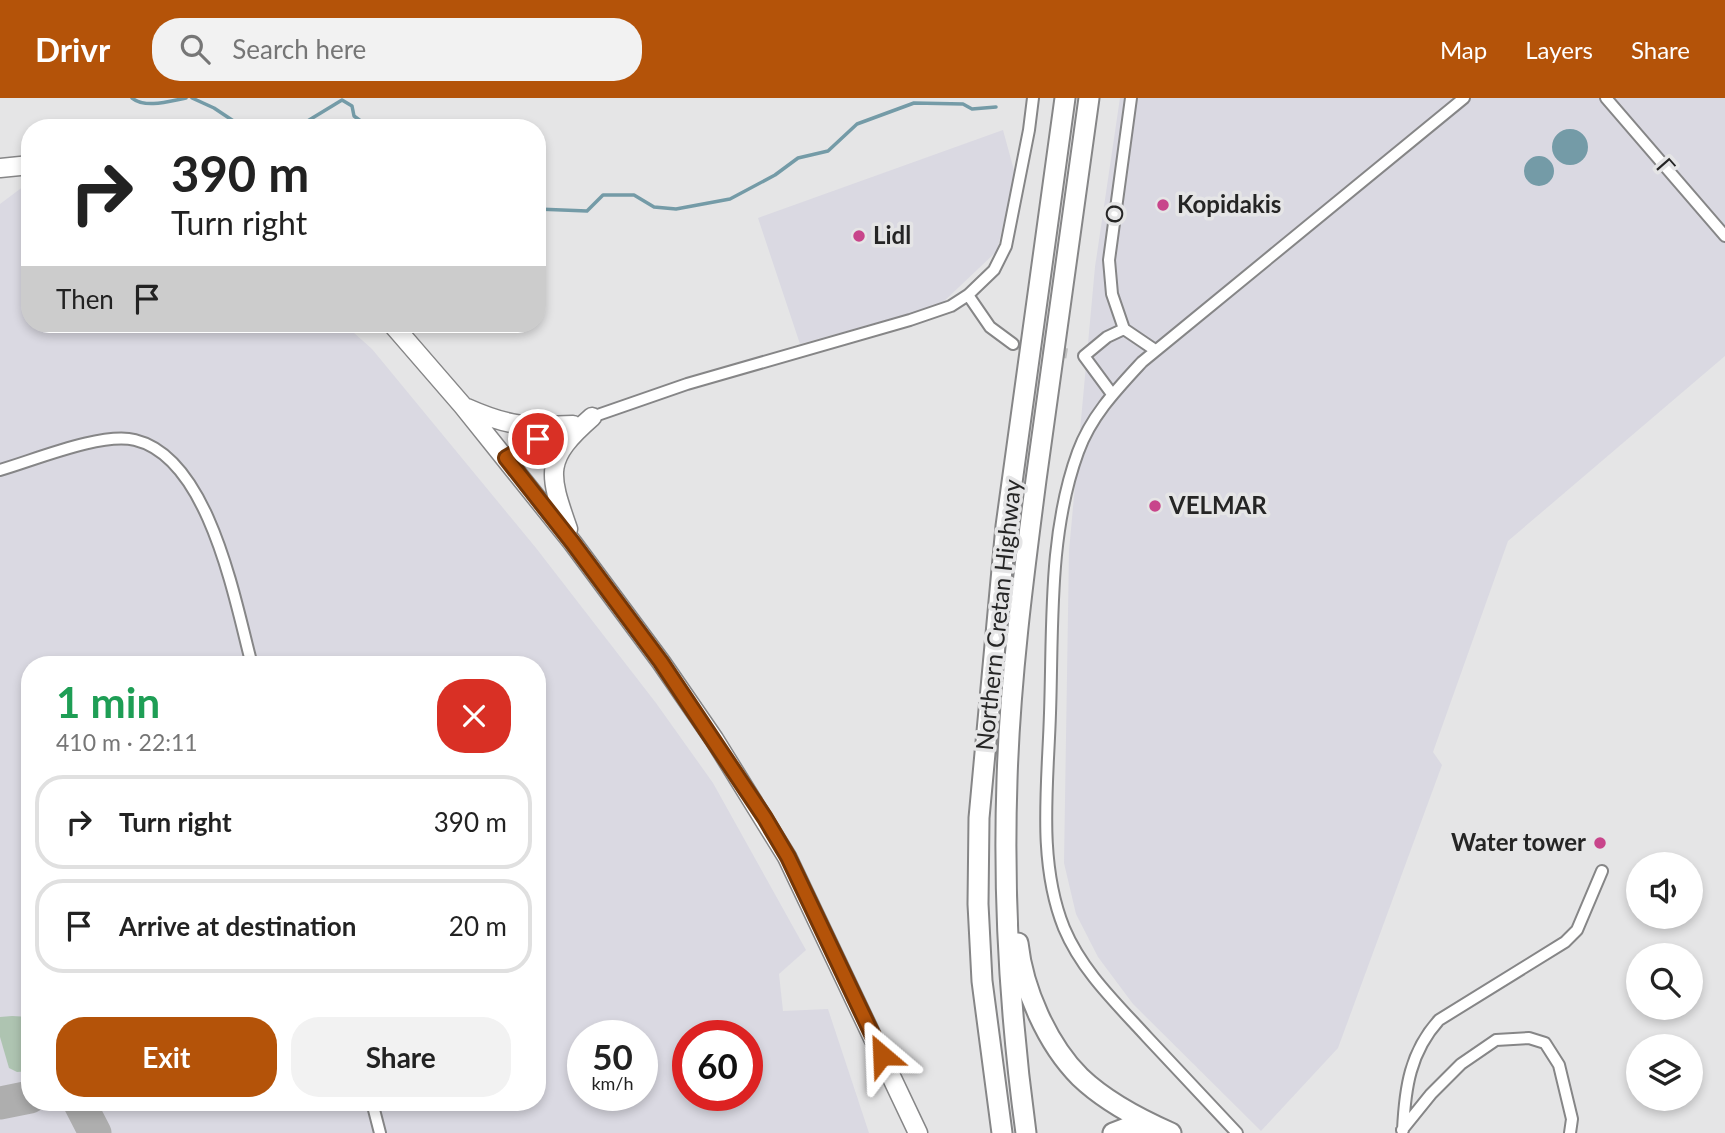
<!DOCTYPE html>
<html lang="en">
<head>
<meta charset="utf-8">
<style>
  body { margin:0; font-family:Lato,sans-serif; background:#f2f2f2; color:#222; height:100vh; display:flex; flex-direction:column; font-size:26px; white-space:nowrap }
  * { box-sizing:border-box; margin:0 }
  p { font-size:23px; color:#767676 }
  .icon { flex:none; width:38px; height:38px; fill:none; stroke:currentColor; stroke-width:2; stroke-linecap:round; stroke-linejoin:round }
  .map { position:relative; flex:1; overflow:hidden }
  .panel { position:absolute; left:21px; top:558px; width:525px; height:455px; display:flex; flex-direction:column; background:#fff; border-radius:28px; box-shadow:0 4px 10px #0003 }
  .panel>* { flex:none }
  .guide { position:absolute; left:21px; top:21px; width:525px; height:214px; border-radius:28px; box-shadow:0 4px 10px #0003; background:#fff; color:#222; overflow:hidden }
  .tools { position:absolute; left:1626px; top:754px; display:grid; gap:14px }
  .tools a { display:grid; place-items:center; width:77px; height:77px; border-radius:50%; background:#fff; box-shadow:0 4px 10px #0003; font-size:35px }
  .speed { position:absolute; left:567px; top:922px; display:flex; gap:14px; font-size:35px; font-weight:700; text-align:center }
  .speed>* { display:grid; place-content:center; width:91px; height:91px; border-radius:50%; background:#fff; box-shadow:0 4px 10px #0003; line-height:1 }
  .speed small { font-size:18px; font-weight:400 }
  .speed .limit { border:10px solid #d22; background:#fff; color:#111 }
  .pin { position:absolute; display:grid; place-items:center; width:60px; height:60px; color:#fff; margin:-30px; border:4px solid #fff; border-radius:50%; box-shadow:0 2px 7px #0007 }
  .me { position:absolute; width:77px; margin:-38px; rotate:334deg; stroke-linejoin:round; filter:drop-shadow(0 0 5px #0008) }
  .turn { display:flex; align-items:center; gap:24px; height:147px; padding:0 35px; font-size:32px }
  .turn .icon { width:91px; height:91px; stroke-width:2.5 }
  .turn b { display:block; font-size:49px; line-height:60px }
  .then { display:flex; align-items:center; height:66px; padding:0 35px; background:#0003; gap:14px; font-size:26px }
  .round { display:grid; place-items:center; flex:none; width:74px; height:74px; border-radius:28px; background:#f2f2f2 }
  .summary { display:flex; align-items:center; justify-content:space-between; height:119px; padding:0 35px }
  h1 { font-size:42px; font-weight:700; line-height:52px; color:#1e9e55 }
  .cta { display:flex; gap:14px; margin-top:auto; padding:14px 35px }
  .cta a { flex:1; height:80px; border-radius:28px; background:#b45309; color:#fff; font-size:28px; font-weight:700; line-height:80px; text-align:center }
  .cta a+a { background:#f2f2f2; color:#222 }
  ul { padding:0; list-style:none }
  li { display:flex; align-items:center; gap:21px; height:94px; margin:0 14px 10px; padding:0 21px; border:4px solid #e0e0e0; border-radius:28px }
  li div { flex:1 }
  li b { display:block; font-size:26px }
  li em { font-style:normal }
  header { display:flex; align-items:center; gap:42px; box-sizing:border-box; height:98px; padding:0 35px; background:#b45309; color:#fff }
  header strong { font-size:33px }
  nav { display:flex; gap:38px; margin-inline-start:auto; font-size:24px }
  .search { width:490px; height:63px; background:#f2f2f2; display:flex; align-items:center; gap:18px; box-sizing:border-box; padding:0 24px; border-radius:28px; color:#767676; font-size:26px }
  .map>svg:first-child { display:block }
  .built { fill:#dad9e2; fill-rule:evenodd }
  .green { fill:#aec4b1 }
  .water { fill:#749ba7 }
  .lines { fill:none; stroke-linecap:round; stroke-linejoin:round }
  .stream { stroke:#749ba7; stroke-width:3.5 }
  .taxiway { stroke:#aeaeae; stroke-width:33 }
  .minor-tunnel { stroke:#bfbfbf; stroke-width:10; stroke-dasharray:10 5; stroke-linecap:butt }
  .minor-casing { stroke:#868687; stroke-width:14 }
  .primary-casing { stroke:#868687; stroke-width:21 }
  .motorway-casing { stroke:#868687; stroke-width:23 }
  .minor { stroke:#fff; stroke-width:10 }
  .primary { stroke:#fff; stroke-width:18 }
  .motorway { stroke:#fff; stroke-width:19 }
  .route-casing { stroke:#753606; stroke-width:18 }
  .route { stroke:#b45309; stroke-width:12 }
  .poi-dot { fill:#c8458b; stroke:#e5e5e6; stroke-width:2.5 }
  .labels { text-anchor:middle; stroke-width:7; stroke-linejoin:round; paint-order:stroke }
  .street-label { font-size:24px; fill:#252525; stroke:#e5e5e6 }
  .poi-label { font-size:24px; font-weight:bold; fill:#252525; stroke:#e5e5e6; text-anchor:start }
</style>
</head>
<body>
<header>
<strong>Drivr</strong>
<div class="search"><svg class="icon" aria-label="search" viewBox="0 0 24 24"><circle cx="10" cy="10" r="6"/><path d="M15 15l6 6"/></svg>Search here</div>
<nav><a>Map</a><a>Layers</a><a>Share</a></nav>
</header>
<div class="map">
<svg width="1725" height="1035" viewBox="0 0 1725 1035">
  <rect width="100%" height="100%" fill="#e5e5e6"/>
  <path class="built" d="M1120 0H1725V258L1508 443 1433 654 1442 667 1338 950 1261 1033 1133 906 1098 859 1076 816 1064 765 1069 453 1095 169Z
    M1003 32 1015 76 997 153 940 207 800 246 758 120Z
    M28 85 30 226H344L372 251 536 450 656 605 713 685 806 852 779 876 783 913 828 911 869 1035H0V106ZM30 567H537V1004H30ZM583 938H642V998H583ZM688 938H747V998H688Z"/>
  <path class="green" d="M12 918 30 919V973L17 974 9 970 0 939V919Z"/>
  <path class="water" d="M1552 49a18 18 0 1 1 36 0a18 18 0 1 1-36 0Z
    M1524 73a15 15 0 1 1 30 0a15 15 0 1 1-30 0Z"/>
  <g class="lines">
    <path class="stream" d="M132 0C146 11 170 3 186 0
      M192 0 214 10 244 30
      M296 30 342 2 352 8 354 18 370 30
      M537 111 587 113 603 97H634L654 109 676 111 730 101 775 77 798 60 828 53 857 26 914 5 963 6 972 11 996 9"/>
    <path class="taxiway" d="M79 1004 95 1035
      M0 1005 30 999"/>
    <path class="minor-tunnel" d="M1013 246 1070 256"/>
    <g class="minor-casing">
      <path id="minor" d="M1606 0 1725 138
        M968 197 990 229 1013 246
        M1124 231 1112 196 1109 162 1131 0
        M1124 231 1155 252
        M1112 296 1084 258 1107 239 1124 231
        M589 320 687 286 910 222 951 208 968 197 994 172 1006 148 1029 32 1033 0
        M506 360 538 341 561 331
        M0 372C35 362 101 334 135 342 210 360 235 504 252 567
        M372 1004 380 1035
        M1402 1032 1431 996 1461 966 1496 942 1529 940 1545 945 1559 967 1572 1021 1570 1035
        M1403 1032C1405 990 1410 954 1439 922L1565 844 1577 832 1602 773
        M1237 1035C1207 1003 1177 971 1147 939 1116 905 1082 873 1064 830 1037 763 1048 686 1050 615 1053 529 1048 436 1078 354 1091 318 1117 291 1142 264L1464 0"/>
    </g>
    <g class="primary-casing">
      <path id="primary" d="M0 70 30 67
        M392 226 463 308 572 444 661 564 714 641 787 759 918 1035
        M467 310C510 329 526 329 573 327
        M568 431C548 374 544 361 592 319"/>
    </g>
    <g class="motorway-casing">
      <path id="motorway" d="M1018 845C1023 891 1047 946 1080 979 1106 1004 1139 1021 1171 1035
        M1002 1035 982 883 978 806 979 720 1006 428 1065 0
        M1026 1035C1010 918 1003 800 1007 682 1010 582 1023 482 1036 382 1053 255 1072 127 1089 0
        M1113 1035 1126 1030 1157 1029"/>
    </g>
    <use href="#minor" class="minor"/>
    <use href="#primary" class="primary"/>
    <use href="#motorway" class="motorway"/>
  </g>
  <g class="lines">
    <g class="route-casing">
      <path id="route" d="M538 341 506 360 572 444 661 564 765 720 788 759 882 957"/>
    </g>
    <use href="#route" class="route"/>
  </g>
  <g class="poi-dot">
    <circle cx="1163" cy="107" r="7"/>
    <circle cx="859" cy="138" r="7"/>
    <circle cx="1155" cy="408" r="7"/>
    <circle cx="1600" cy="745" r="7"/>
  </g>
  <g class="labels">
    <g class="street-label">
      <text transform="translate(1665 69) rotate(49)" y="8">Γ</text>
      <text transform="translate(1115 116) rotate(-81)" y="8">Ο</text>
      <text transform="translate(999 517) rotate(-84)" y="8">Northern Cretan Highway</text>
    </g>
    <g class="poi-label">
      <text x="1177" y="115">Kopidakis</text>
      <text x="873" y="146">Lidl</text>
      <text x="1169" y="416">VELMAR</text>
      <text x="1586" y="753" text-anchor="end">Water tower</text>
    </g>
  </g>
</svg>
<div class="tools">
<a><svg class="icon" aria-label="sound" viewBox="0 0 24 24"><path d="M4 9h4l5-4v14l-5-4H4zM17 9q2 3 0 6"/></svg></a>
<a><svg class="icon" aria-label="search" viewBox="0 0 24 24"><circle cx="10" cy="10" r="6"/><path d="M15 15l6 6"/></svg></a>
<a><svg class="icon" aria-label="layers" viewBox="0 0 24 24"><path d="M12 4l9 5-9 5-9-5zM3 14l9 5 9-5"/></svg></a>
</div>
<div class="speed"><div>50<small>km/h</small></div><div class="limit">60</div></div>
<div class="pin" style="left:538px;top:341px;background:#d93025"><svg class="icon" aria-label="arrive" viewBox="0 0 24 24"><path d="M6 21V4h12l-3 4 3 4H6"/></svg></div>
<svg class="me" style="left:882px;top:957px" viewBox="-20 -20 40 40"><path d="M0-17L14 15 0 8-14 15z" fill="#b45309" stroke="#fff" stroke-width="4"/></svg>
<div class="guide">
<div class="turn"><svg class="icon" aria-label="right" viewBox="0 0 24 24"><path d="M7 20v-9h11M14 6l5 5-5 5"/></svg><div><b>390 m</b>Turn right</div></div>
<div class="then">Then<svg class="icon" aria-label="arrive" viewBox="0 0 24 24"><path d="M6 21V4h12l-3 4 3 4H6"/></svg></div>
</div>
<section class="panel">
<div class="summary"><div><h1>1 min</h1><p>410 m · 22:11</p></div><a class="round" style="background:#d93025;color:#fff"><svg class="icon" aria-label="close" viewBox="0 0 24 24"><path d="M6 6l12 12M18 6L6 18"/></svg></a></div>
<ul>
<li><svg class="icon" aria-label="right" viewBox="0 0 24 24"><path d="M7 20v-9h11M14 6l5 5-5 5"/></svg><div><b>Turn right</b></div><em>390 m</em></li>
<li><svg class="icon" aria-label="arrive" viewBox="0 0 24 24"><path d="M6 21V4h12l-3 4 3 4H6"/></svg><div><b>Arrive at destination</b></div><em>20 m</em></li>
</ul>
<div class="cta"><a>Exit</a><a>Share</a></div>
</section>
</div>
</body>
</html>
